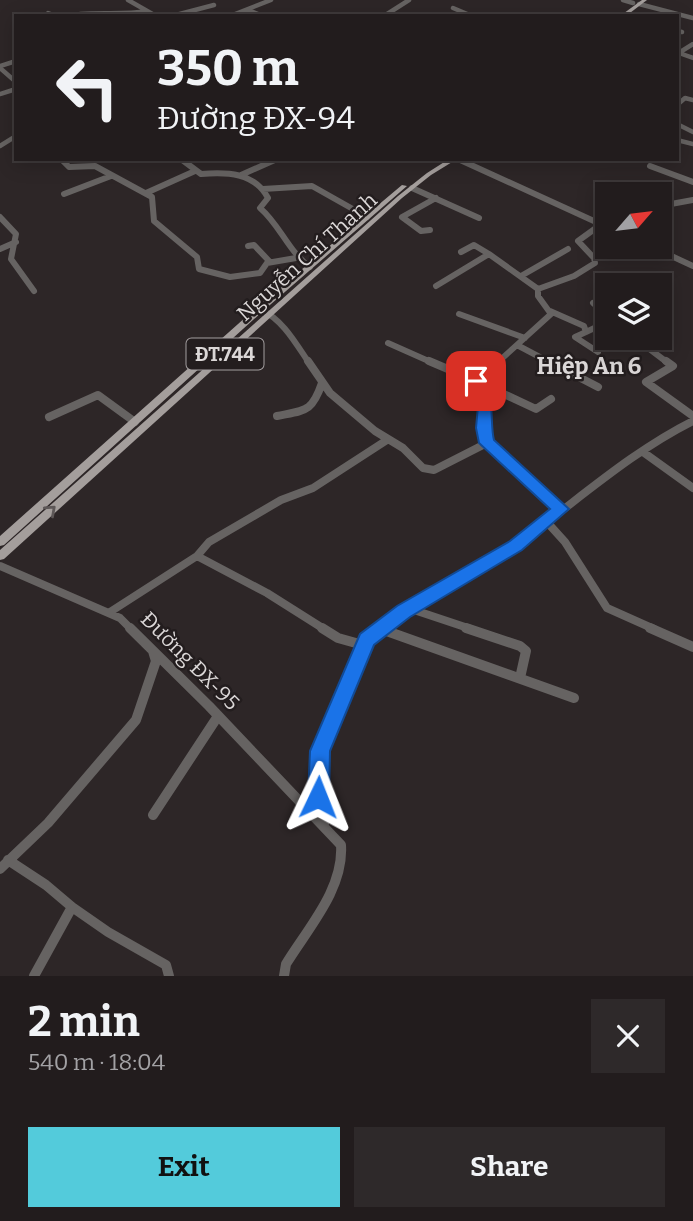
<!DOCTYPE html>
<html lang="en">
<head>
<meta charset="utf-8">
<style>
  body { margin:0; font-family:Bitter,serif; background:#2e292a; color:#f1f3f6; height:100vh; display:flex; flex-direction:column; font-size:26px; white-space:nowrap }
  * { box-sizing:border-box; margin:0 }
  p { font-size:23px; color:#a2a1a4 }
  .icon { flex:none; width:38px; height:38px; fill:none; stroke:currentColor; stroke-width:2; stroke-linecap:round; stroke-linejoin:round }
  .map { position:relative; height:976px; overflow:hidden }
  .drawer { display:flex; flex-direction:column; background:#221c1d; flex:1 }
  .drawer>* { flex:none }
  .hud { position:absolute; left:14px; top:14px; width:665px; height:147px; border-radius:0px; box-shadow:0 4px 18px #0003,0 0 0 2px #3f3a3b; background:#221c1d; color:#f1f3f6; overflow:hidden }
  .needle { width:46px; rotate:62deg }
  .tools { position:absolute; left:595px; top:182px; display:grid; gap:14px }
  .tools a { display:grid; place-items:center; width:77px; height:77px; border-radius:0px; background:#221c1d; box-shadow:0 4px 18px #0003,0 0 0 2px #3f3a3b; font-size:35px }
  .pin { position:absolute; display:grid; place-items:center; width:60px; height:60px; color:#fff; margin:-30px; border-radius:14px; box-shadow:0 4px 10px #0006 }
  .me { position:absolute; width:77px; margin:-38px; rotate:2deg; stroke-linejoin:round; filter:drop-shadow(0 0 5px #0008) }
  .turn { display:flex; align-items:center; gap:24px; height:147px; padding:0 28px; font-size:32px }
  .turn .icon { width:91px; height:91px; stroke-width:2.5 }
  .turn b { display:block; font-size:49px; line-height:60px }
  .round { display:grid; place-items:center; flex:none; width:74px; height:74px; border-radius:0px; background:#2e292a }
  .overview { display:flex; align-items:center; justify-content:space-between; height:119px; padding:0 28px }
  h1 { font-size:42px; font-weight:700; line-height:52px }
  .primary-button { display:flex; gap:14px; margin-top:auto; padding:14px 28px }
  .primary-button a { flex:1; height:80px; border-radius:0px; background:#53cbdb; color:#111; font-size:28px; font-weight:700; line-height:80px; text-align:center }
  .primary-button a+a { background:#2e292a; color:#f1f3f6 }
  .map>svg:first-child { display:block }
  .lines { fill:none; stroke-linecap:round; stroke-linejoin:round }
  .minor-far3 { stroke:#666362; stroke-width:4.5 }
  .minor-far2 { stroke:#666362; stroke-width:6 }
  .minor-far1 { stroke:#666362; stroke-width:8 }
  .minor { stroke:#666362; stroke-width:10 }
  .major { fill:#a49e9c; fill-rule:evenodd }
  .oneway { stroke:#5d5757 }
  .route { fill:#1a73e8; stroke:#114b97; stroke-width:2 }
  .labels { text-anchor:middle; stroke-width:5; stroke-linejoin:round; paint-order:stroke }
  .shield { fill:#231d1e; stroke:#a49fa0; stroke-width:2 }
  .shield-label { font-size:19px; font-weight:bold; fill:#dbd7d7 }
  .street-label { font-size:21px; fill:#dbd7d7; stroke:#231d1e }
  .neighbourhood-label { font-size:23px; font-weight:bold; fill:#dbd7d7; stroke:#231d1e }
</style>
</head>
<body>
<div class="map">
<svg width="693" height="976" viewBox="0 0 693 976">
  <rect width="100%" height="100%" fill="#2d2627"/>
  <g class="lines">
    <path class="minor-far3" d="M128 0 156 16
      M623 0 633 3
      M639 4 693 18
      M453 8 472 16
      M248 10 263 16
      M48 13 56 16
      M80 14C103 12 124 15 147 11
      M172 16 214 5
      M230 16 271 0
      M384 16 409 0
      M677 31 682 32
      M679 53 693 58
      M677 54 693 44
      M0 66 16 61
      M0 68 16 82
      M0 94 16 89
      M677 105 685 98 693 100
      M677 124 693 132
      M677 140 693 144
      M0 146 16 136"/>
    <path class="minor-far2" d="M61 159 69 167 95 166 152 197 154 221 197 257 199 269 230 277 260 273 267 263 296 258
      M181 159 201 174C227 172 254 172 268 198L260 208C280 225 288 251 310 267
      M458 159 607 227
      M650 166 693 182
      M241 175 277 159
      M412 188 479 218
      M263 189 312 186 367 217
      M146 193 195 171
      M64 194 111 176
      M660 206 693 200
      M0 217 16 234 11 259 34 291
      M430 230 421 231 402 217 436 198
      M248 246 254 245 270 262
      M652 247 693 266
      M0 249 16 242
      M461 252 474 245 489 254
      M521 276 568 249
      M436 286 489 254 538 289
      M593 303 607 315
      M260 309C283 320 295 342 309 363
      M550 311 584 326 586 332 575 337 598 352
      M459 314 525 338
      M586 332 607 322
      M635 338 668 363
      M388 343 433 363
      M517 345 551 363
      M497 363 551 314 538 296V289L574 276 595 263 594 258 578 241 607 220"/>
    <path class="minor-far1" d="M308 361 330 393 375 431 403 448 423 468 434 470 487 443
      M429 361 476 381
      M499 361 476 381 486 406 483 428 487 443 561 509
      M548 361 598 387
      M666 361 673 366 646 382 693 416
      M476 381 536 409 551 399
      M277 416C306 410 312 412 322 383
      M49 417 98 395 135 422
      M643 452 693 488
      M546 521 565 542 607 608 654 629
      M197 556 209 542 281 500 313 488 387 440
      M0 566 120 618 131 629
      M408 608 471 629
      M110 612 197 556 267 593 324 629
      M380 629C422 595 473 575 517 544 575 503 629 453 693 421"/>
    <path class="minor" d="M130 628 209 706 341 845C344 889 308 928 286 964L284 976
      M322 628 338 638 363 645
      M466 628 520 646 526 651 520 678
      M650 628 693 647
      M381 629 574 698
      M153 815 218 716
      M324 824 318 797 320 751 367 640 382 628
      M8 860 46 885 72 907
      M0 869 48 823 136 720 156 661 153 651
      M34 976 72 907 108 932 166 965 169 976"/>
    <path class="major" d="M642 0H647L626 16H620Z
      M449 159H457L431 175 402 198 4 559 0 560V550L398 196 427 173Z
      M402 185 407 186 263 311 4 545 0 546V536L257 307Z"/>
  </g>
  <defs><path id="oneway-chevron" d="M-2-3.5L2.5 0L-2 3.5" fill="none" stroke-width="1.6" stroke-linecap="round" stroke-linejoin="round" transform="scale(1.75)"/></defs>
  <use class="oneway" href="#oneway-chevron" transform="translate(51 510) rotate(-42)"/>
  <path class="route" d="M476 376C497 383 489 423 494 440L569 509 522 550 410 617 374 645 330 751 329 797 326 805 318 808 311 805 308 797 310 751 360 634 397 606 510 541 550 509 479 443 476 428 478 406 469 381Z"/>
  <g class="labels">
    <rect class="shield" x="186.5" y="338.5" width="77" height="31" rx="5"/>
    <g class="shield-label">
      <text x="225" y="361">ĐT.744</text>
    </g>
    <g class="street-label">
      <text transform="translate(307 257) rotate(-42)" y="7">Nguyễn Chí Thanh</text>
      <text transform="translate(190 661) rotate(45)" y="7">Đường ĐX-95</text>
    </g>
    <g class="neighbourhood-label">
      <text x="589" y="374">Hiệp An 6</text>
    </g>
  </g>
</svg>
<div class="tools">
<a><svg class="needle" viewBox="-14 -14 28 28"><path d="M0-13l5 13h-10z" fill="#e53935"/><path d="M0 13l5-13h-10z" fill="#a2a1a4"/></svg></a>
<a><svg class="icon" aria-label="layers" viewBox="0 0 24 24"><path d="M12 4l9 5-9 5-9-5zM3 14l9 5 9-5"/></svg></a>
</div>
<div class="pin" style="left:476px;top:381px;background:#d93025"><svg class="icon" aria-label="arrive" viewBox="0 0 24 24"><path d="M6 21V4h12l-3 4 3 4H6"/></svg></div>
<svg class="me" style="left:318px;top:797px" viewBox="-20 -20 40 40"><path d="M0-17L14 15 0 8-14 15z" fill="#1a73e8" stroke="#fff" stroke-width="4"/></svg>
<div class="hud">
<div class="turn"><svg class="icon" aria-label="left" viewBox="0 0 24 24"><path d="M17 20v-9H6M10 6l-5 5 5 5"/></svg><div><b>350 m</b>Đường ĐX-94</div></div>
</div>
</div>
<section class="drawer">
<div class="overview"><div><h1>2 min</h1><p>540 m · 18:04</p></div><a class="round"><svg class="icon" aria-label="close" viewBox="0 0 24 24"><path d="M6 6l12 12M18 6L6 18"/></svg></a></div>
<div class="primary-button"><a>Exit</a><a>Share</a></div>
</section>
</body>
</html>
